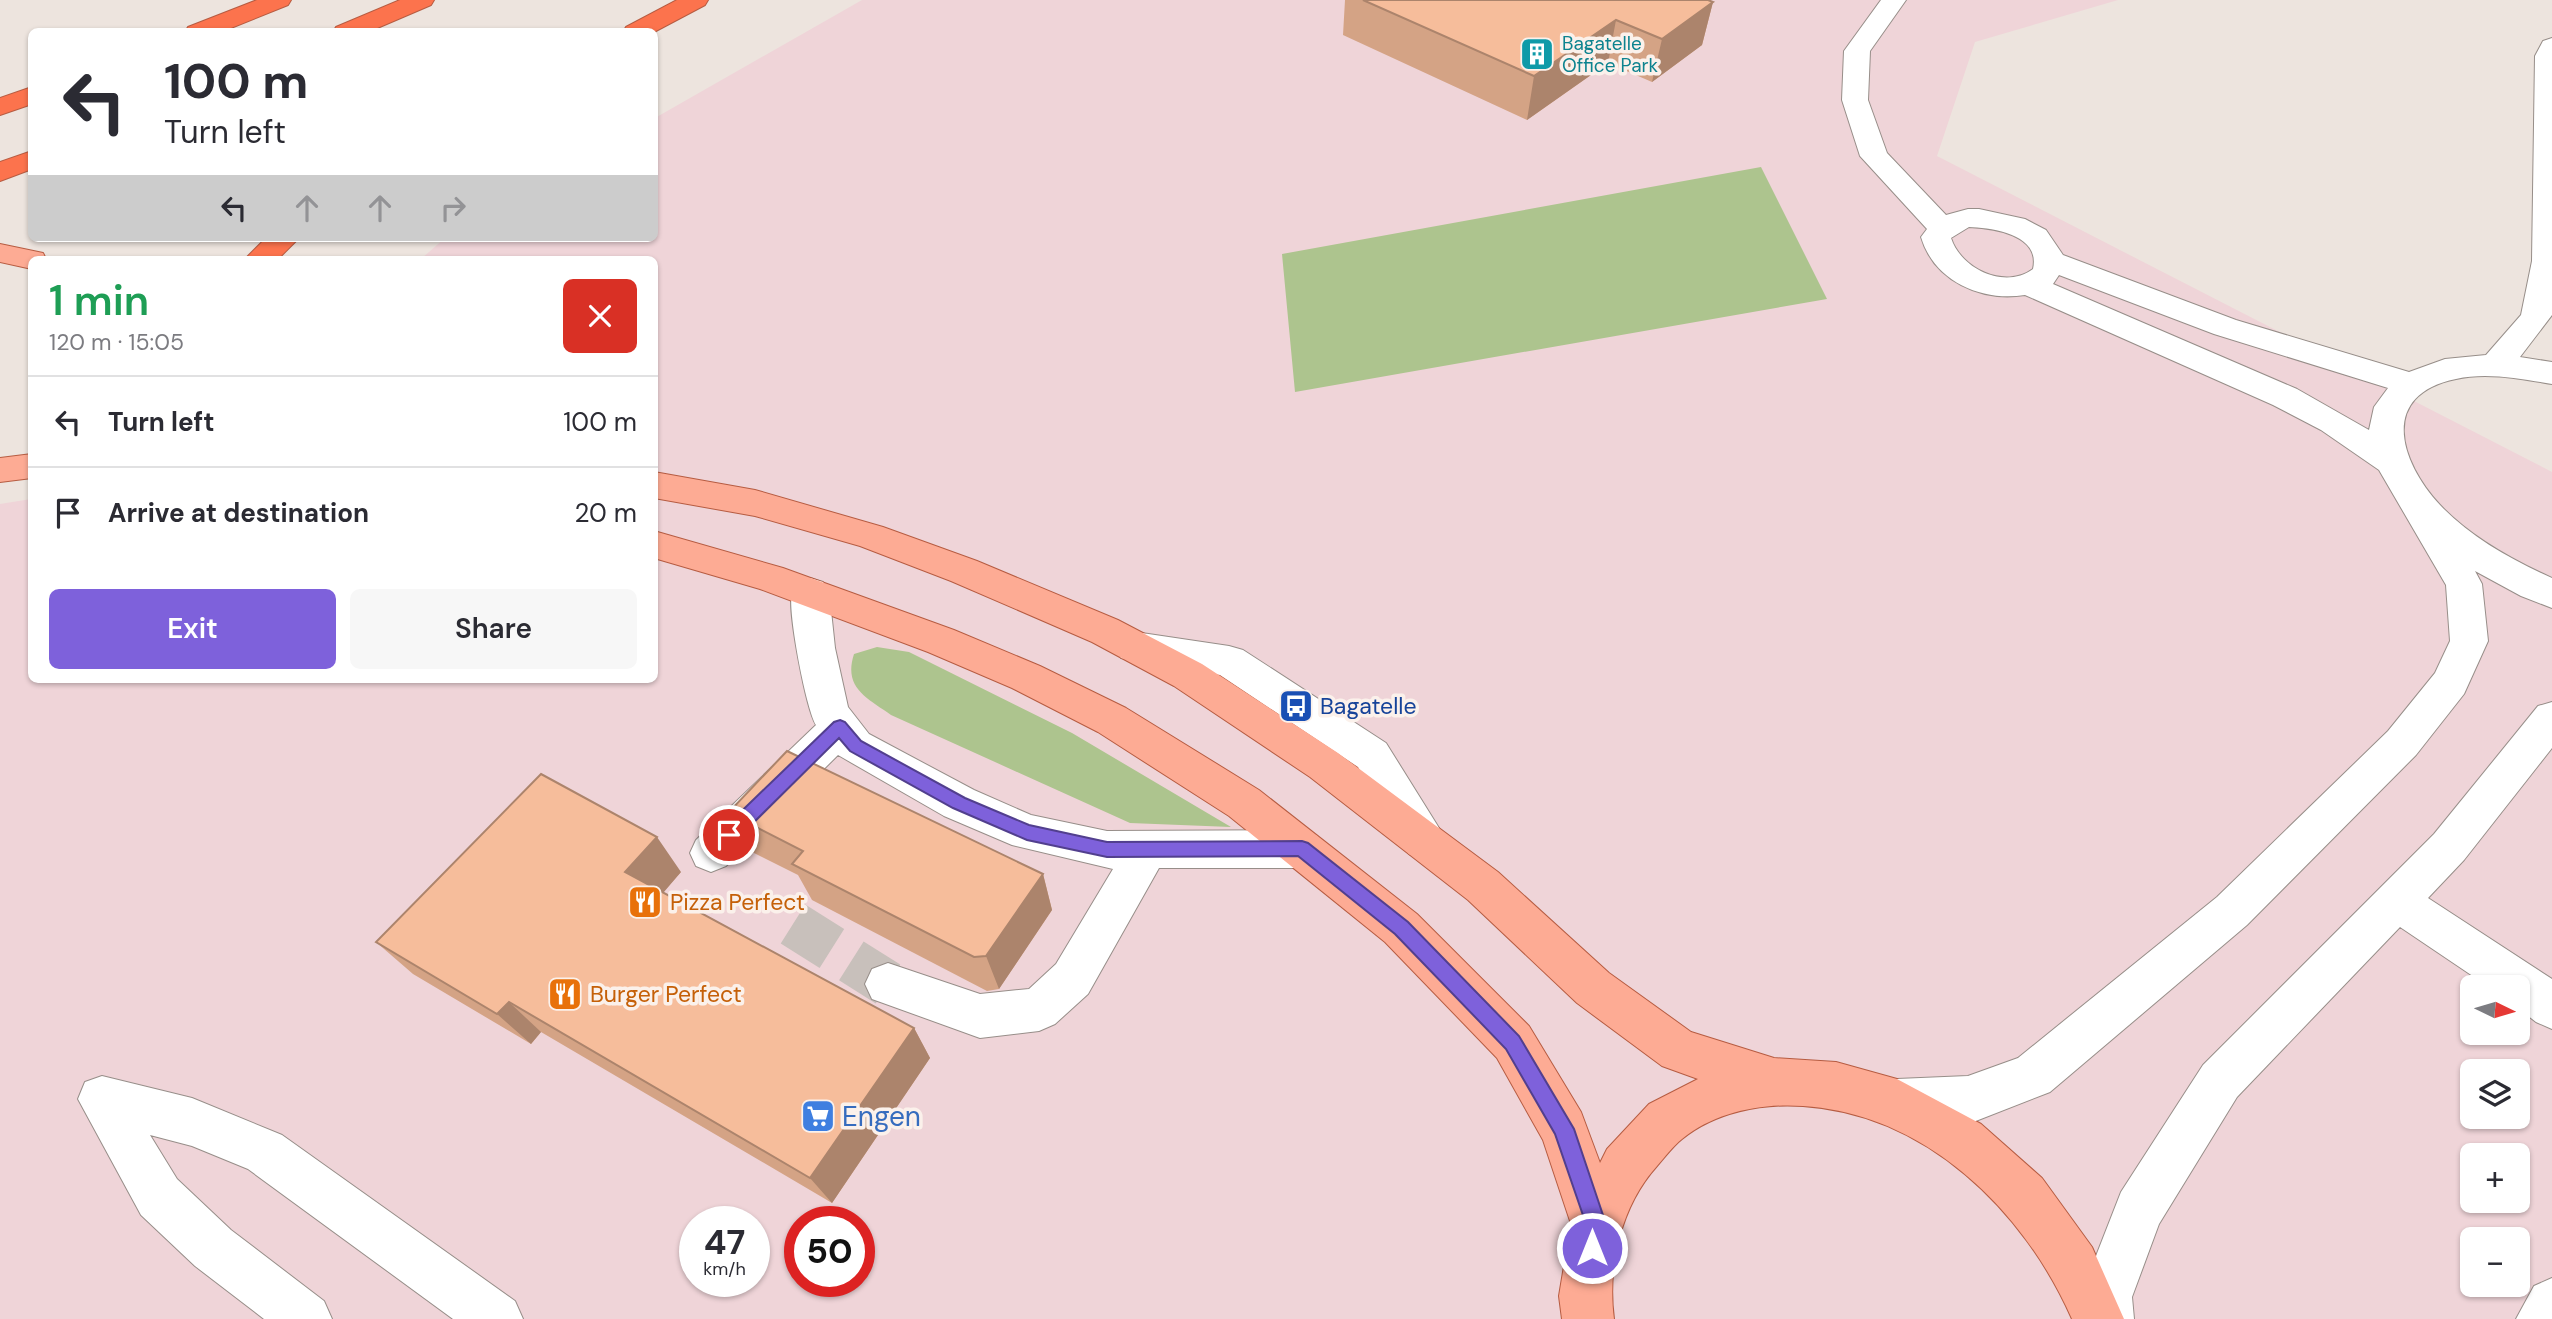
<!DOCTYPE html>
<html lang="en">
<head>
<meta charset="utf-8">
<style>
  body { margin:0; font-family:"DM Sans",sans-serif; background:#f7f7f7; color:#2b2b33; height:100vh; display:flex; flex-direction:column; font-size:26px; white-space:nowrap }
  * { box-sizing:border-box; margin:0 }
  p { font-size:23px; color:#7c7c81 }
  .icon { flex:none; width:38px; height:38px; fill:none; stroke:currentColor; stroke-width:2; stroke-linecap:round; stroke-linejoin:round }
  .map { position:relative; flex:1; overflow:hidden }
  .sheet { position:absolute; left:28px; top:256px; width:630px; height:427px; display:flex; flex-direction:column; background:#fff; border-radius:10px; box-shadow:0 2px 5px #0004 }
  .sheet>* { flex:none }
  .hud { position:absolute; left:28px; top:28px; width:630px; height:214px; border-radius:10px; box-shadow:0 2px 5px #0004; background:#fff; color:#2b2b33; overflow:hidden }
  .needle { width:46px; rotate:95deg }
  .buttons { position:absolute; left:2460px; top:975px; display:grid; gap:14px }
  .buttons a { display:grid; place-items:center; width:70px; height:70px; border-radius:10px; background:#fff; box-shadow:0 2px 5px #0004; font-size:35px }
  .speed { position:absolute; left:679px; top:1206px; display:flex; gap:14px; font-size:35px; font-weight:700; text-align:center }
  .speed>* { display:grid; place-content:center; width:91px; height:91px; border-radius:50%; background:#fff; box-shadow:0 2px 5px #0004; line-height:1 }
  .speed small { font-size:18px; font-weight:400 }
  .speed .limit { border:10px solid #d22; background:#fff; color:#111 }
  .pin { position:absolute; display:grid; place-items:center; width:60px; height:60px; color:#fff; margin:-30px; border:4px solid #fff; border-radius:50%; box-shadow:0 2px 7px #0007 }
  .me { position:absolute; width:77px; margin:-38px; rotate:0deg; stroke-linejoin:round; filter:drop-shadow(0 0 5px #0008) }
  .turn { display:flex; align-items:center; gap:24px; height:147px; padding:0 21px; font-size:32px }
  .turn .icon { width:91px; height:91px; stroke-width:2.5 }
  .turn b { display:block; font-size:49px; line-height:60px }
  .lanes { display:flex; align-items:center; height:66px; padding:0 21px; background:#0003; justify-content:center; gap:35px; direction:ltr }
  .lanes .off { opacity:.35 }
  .round { display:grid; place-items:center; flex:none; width:74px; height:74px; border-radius:10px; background:#f7f7f7 }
  .headline { display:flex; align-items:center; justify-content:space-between; height:119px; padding:0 21px }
  h1 { font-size:42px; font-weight:600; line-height:52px; color:#1e9e55 }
  .primary-button { display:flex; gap:14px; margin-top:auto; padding:14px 21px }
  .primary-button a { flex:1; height:80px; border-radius:10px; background:#7e61db; color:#fff; font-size:28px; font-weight:600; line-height:80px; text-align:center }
  .primary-button a+a { background:#f7f7f7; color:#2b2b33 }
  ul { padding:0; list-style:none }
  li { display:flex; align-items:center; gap:21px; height:91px; padding:0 21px; border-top:2px solid #e1e1e2 }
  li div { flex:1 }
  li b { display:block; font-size:26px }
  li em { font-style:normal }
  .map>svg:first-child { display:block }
  .commercial { fill:#efd4d8; fill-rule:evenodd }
  .green { fill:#adc48e }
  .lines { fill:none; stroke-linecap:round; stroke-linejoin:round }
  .minor-tunnel { stroke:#c8c0bb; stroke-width:46; stroke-dasharray:46 23; stroke-linecap:butt }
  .minor-casing { stroke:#978e89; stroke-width:2 }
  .major-casing { stroke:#b65c42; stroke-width:2 }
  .highway-casing { stroke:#b65c42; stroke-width:2 }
  .minor { fill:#fff; fill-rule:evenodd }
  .major { fill:#fdab94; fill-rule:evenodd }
  .highway { fill:#fc734d; fill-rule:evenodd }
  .wall { fill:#d4a385 }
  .shaded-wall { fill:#ac846c }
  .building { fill:#f6bd9b; stroke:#ac846c; stroke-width:2 }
  .route { fill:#7e61db; stroke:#523f8e; stroke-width:2 }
  .labels { text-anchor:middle; stroke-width:7; stroke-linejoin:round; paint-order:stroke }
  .far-culture-label { font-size:19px; fill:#0d838f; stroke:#fbf1eb; text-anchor:start }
  .transit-label { font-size:23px; fill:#164399; stroke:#fbf1eb; text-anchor:start }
  .food-label { font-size:23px; fill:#c56008; stroke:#fbf1eb; text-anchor:start }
  .near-shop-label { font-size:28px; fill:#366cbe; stroke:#fbf1eb; text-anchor:start }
</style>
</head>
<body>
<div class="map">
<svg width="2552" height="1319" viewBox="0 0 2552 1319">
  <rect width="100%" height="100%" fill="#ede4de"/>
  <path class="commercial" d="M862 0H2118L1975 42 1937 156 2552 472V1319H0V504L31 499 32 679H654V259H421L445 238H654L655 118ZM2473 987H2518V1032H2473ZM2473 1071H2518V1116H2473ZM2473 1155H2518V1200H2473ZM695 1222H754V1281H695ZM800 1222H859V1281H800ZM2473 1239H2518V1284H2473Z"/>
  <path class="green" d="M1761 167 1827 299 1295 392 1282 254Z
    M877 647 909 652 1072 733 1231 827 1130 823 891 715C867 698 843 688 854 654Z"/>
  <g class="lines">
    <path class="minor-tunnel" d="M793 924 888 984"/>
    <g class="minor-casing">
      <path id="minor" d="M1881 0H1906L1870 51 1868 100 1887 153 1946 215 1968 209H1979L2025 219 2046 230 2063 255 2236 320 2409 372 2445 359 2486 355 2521 315 2532 261 2535 56 2543 41 2552 38V315L2520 357 2552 362V384C2521 379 2487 372 2456 379 2378 395 2400 462 2440 505 2470 537 2512 560 2552 578V608L2521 596 2475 571 2482 584 2488 641 2464 694 2416 755 2247 925 2050 1092 1968 1124 1897 1127 1880 1120 1873 1103 1880 1086 1897 1079 1968 1076 2018 1058 2217 897 2388 731 2435 673 2450 641 2446 585 2379 470 2321 430 2273 405 2025 295C1981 302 1934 281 1921 237L1927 229 1860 156 1842 100 1844 51ZM1969 227C1992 228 2041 234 2033 269 2005 290 1961 269 1951 238ZM2059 275 2214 334 2388 388 2374 407 2369 430 2297 389 2053 284Z
        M810 578 823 582 829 592 835 648 848 707 869 734 974 790 1031 815 1107 831 1302 830 1317 836 1323 849 1317 862 1302 868H1159L1088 994 1055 1024 1039 1031 980 1038 872 999 865 984 872 969 888 963 980 994 1029 989 1056 964 1113 869 1012 845 944 816 838 755 726 866 711 872 696 866 690 853 696 840 816 725C806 708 787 610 792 592 793 588 795 585 797 582Z
        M1135 632 1229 646 1243 650 1386 743 1439 828 1445 841 1439 854 1424 860 1409 854 1358 767 1220 675 1121 658 1116 647 1121 636Z
        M2552 702V748L2464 860 2428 898 2552 979V1029L2536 1022 2518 1008V987H2489L2400 927 2237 1097 2159 1224 2132 1297 2134 1319H2082L2080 1297 2121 1192 2203 1065 2434 834 2538 706Z
        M102 1076 192 1098 282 1135 515 1301 523 1319H453L248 1169 192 1146 150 1135 177 1179 231 1230 324 1301 332 1319H264L195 1266 141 1215 78 1099 85 1082Z
        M2552 1278V1319H2516L2534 1286Z"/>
    </g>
    <g class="major-casing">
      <path id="major" d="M0 244 43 253 46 259H32V269L0 262Z
        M32 454V478L0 482V458Z
        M654 472 755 490 883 527 977 561 1118 620 1202 664 1338 753 1498 872 1609 973 1691 1032 1774 1058 1836 1062 1897 1079 1981 1124 2042 1178 2092 1247 2124 1319H2072C2024 1210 1926 1114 1803 1106 1762 1103 1715 1112 1682 1139 1673 1146 1665 1157 1657 1166 1621 1206 1607 1266 1614 1319H1562L1559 1296 1571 1224 1543 1140 1497 1058 1385 942 1229 816 1098 732 1012 688 928 652 760 589 654 558V531L783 568 954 630 1040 666 1126 708 1259 790 1417 914 1529 1026 1581 1112 1600 1163 1607 1149 1649 1104 1698 1079 1662 1066 1577 1003 1468 900 1310 777 1174 686 1092 642 951 581 860 546 755 516 654 498Z"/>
    </g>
    <g class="highway-casing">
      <path id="highway" d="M257 0H291L288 5 221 32H185L188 27Z
        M400 0H434L431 5 368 32H333L336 27Z
        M677 0H708L705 5 654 32H623L626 27Z
        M32 87V104L0 115V98Z
        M32 151V169L0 181V162Z
        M266 238H299L278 259H245Z"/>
    </g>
    <use href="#minor" class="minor"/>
    <use href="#major" class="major"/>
    <use href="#highway" class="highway"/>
  </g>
  <path class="wall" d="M1345 0H1708L1713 2 1702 45 1652 82 1608 63 1527 120 1343 35Z
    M728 813 1043 874 1052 910 999 989 987 991 812 900 798 875 750 851Z
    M681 872 663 892 914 1028 930 1058 832 1203 541 1032 531 1044 413 974 376 942Z"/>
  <path class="shaded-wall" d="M1713 2 1702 45 1652 82 1662 39Z
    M1616 20 1608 63 1527 120 1534 76Z
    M657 837 681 872 652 906 625 872Z
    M1043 874 1052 910 999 989 986 956Z
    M509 1002 541 1032 531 1044 497 1014Z
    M914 1028 930 1058 832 1203 810 1178Z"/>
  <path class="building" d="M1363 0H1708L1713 2 1662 39 1616 20 1534 76Z
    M787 751 1043 874 986 956 974 957 792 864 803 851 728 813Z
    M541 774 657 837 625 872 914 1028 810 1178 509 1002 497 1014 376 942Z"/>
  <path class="route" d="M840 720 845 722 861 741 965 798 1029 825 1107 842 1302 841 1308 843 1408 922 1519 1036 1574 1129 1606 1224 1600 1256 1592 1259 1585 1256 1582 1248 1586 1224 1555 1134 1506 1049 1395 934 1298 856 1107 857 1027 840 953 808 850 751 839 738 736 840 729 842 723 840 721 835 723 829 834 722Z"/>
  <defs>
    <g id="building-square" transform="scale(1.75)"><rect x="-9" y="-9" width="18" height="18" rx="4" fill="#0f9aa8" stroke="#fbf1eb"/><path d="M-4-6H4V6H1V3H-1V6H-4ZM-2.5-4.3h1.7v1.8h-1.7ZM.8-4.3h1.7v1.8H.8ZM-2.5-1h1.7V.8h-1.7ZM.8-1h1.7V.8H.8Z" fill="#fff"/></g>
    <g id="bus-square" transform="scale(1.75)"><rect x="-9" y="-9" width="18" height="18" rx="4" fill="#1a4fb4" stroke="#fbf1eb"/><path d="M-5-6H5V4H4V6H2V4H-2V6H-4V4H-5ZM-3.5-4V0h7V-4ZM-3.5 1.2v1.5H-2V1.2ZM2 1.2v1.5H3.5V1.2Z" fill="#fff"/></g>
    <g id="restaurant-square" transform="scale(1.75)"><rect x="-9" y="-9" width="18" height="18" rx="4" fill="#e8710a" stroke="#fbf1eb"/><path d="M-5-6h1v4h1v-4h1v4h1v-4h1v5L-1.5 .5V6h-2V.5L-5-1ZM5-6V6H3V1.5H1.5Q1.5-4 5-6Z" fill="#fff"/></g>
    <g id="supermarket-square" transform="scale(1.75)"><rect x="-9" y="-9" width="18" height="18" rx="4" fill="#3f7fe0" stroke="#fbf1eb"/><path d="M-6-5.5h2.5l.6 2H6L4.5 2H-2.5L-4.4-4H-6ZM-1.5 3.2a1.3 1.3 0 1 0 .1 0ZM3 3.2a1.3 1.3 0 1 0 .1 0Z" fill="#fff"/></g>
  </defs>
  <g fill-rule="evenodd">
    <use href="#building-square" x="1537" y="54"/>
    <use href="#bus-square" x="1296" y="706"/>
    <use href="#restaurant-square" x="645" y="902"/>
    <use href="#restaurant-square" x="565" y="994"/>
    <use href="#supermarket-square" x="818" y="1116"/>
  </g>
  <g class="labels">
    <g class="far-culture-label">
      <text x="1562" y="50">Bagatelle<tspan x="1562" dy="22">Office Park</tspan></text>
    </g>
    <g class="transit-label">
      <text x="1320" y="714">Bagatelle</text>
    </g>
    <g class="food-label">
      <text x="670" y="910">Pizza Perfect</text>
      <text x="590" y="1002">Burger Perfect</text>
    </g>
    <g class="near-shop-label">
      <text x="842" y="1126">Engen</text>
    </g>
  </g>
</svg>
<div class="buttons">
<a><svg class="needle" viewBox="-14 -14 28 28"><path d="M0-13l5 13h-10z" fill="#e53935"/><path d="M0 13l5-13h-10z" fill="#7c7c81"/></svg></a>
<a><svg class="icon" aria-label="layers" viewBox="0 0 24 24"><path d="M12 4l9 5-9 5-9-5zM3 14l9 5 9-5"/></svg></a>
<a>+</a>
<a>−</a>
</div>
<div class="speed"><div>47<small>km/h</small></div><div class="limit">50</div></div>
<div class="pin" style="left:729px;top:835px;background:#d93025"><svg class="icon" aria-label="arrive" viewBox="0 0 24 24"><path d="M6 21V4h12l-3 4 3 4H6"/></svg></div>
<svg class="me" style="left:1592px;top:1248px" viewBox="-20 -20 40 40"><circle r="17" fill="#7e61db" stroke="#fff" stroke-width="3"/><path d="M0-11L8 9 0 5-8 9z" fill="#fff"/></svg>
<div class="hud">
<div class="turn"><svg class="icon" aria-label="left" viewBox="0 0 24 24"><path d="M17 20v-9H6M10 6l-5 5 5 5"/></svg><div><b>100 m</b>Turn left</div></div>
<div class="lanes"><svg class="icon" aria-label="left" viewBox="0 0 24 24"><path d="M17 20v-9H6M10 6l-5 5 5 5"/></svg><svg class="icon off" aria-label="ahead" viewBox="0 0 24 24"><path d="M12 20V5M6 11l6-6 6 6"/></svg><svg class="icon off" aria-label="ahead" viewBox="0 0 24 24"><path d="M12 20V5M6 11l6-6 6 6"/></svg><svg class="icon off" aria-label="right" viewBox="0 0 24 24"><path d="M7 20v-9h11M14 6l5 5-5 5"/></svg></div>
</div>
<section class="sheet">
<div class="headline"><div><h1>1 min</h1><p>120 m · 15:05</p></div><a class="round" style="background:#d93025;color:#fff"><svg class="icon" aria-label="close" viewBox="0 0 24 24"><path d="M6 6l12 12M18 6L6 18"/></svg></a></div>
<ul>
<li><svg class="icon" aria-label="left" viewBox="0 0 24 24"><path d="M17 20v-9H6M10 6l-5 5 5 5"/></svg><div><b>Turn left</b></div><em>100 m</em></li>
<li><svg class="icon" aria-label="arrive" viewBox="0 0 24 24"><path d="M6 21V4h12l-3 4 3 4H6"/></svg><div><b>Arrive at destination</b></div><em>20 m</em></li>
</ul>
<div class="primary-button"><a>Exit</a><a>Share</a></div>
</section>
</div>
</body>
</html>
